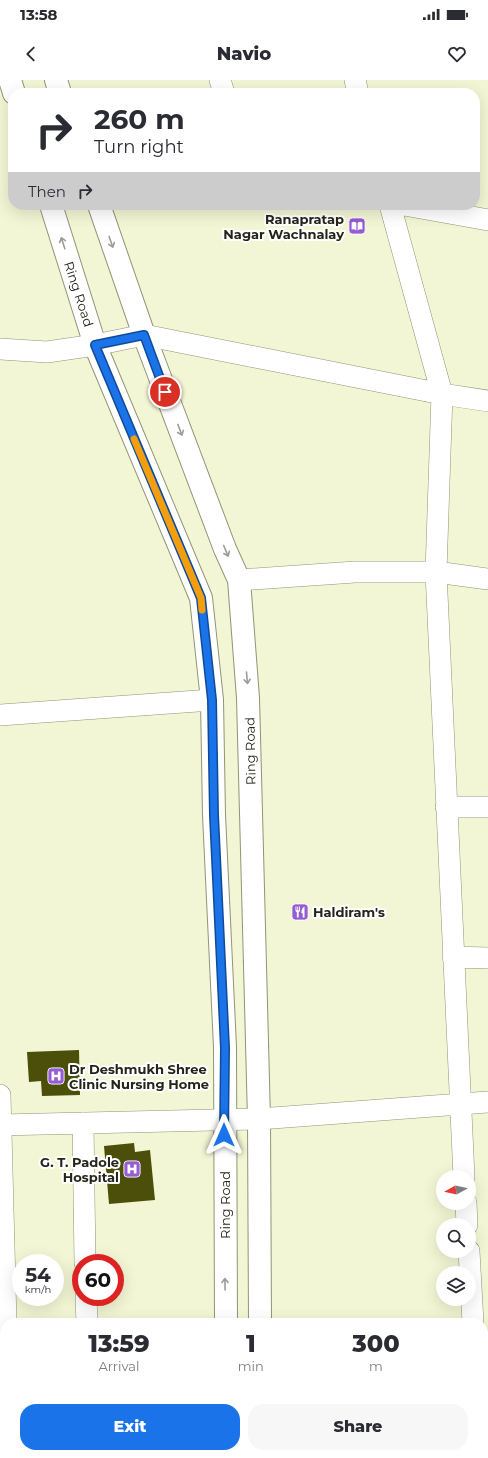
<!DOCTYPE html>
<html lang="en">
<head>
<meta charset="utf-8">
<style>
  body { margin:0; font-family:Montserrat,sans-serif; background:#f7f7f7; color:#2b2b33; height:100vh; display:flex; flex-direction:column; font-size:15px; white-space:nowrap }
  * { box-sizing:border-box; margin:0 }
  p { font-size:13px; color:#7c7c81 }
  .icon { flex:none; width:22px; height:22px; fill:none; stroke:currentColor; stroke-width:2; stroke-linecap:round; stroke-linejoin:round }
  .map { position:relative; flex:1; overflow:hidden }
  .details { position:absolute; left:0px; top:1238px; width:488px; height:140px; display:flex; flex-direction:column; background:#fff; border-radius:16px 16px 0 0; box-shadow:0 4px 16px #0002 }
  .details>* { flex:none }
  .hud { position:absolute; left:8px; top:8px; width:472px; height:122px; border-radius:16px; box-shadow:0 4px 16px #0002; background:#fff; color:#2b2b33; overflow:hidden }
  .needle { width:26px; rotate:262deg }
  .buttons { position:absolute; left:436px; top:1090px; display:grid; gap:8px }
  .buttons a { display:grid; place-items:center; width:40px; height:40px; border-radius:50%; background:#fff; box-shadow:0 4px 16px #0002; font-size:20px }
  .speed { position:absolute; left:12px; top:1174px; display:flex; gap:8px; font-size:20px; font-weight:700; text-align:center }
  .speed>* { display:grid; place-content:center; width:52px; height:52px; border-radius:50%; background:#fff; box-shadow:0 4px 16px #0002; line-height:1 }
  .speed small { font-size:10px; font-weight:400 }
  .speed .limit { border:6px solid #d22; background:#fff; color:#111 }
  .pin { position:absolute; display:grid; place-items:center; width:34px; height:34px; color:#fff; margin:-17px; border:2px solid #fff; border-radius:50%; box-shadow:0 1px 4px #0007 }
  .me { position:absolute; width:44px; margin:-22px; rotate:0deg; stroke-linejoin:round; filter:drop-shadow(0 0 3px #0008) }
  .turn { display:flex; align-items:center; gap:14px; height:84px; padding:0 20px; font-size:18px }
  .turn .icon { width:52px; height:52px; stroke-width:2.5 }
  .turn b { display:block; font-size:28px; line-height:34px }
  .then { display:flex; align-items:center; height:38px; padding:0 20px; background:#0003; gap:8px; font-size:15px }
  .eta { display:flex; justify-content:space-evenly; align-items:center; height:68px; text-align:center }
  .eta b { font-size:24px; font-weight:800; line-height:28px }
  .primary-button { display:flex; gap:8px; margin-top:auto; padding:8px 20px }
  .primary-button a { flex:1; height:46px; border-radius:16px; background:#1a73e8; color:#fff; font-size:16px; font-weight:800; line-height:46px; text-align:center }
  .primary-button a+a { background:#f7f7f7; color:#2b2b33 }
  .status { display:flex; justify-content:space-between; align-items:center; height:28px; padding:0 20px; background:#fff; direction:ltr }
  .status svg { height:11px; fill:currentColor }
  header { display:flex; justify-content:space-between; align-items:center; height:52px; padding:0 20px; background:#fff; font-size:18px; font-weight:800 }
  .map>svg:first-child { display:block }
  .building { fill:#4c4f09 }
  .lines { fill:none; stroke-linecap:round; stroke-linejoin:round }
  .minor-casing { stroke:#919475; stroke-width:22 }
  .major-casing { stroke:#919475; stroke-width:24 }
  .minor { stroke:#fff; stroke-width:21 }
  .major { stroke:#fff; stroke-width:22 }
  .oneway { stroke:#9c9d98 }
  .route-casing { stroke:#114b97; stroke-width:10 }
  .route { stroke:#1a73e8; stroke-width:7 }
  .slow { stroke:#f59e0b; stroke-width:7 }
  .labels { text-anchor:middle; stroke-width:4; stroke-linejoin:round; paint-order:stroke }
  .poi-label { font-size:13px; font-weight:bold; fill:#242519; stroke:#fff; text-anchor:end }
  .street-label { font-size:13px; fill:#242519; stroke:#fff }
</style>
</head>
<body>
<div class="status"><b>13:58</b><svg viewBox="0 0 49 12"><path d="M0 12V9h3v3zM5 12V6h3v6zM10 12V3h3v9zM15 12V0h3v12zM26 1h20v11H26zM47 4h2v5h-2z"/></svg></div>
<header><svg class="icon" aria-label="back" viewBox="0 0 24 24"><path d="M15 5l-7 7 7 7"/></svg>Navio<svg class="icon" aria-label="heart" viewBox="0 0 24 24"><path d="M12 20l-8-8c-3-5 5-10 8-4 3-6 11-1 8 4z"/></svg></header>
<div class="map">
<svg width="488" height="1378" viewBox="0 0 488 1378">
  <rect width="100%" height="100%" fill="#f2f6d4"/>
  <path class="building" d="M79 970 80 1015 42 1016 41 1001 29 1002 27 972Z
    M134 1063 135 1072 150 1070 155 1120 109 1124 104 1066Z"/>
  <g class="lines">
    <g class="minor-casing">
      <path id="minor" d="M220 0 224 13
        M355 0 358 13
        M390 125 442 314 436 492 464 1097
        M404 125 488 140
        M0 269 47 272 95 265 144 255 442 314 488 321
        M239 500 355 492H436L488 499
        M0 635 212 620
        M446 727H488
        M453 877 488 878
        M0 1015 6 1243
        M83 1043 85 1183
        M0 1045 259 1039 488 1022
        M466 1123 467 1145
        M469 1171 473 1243
        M86 1217 87 1243
        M10 1373V1378
        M90 1373 91 1378
        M470 1378V1373"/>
    </g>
    <g class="major-casing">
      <path id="major" d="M10 0 14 13
        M56 0 60 13
        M51 125 95 265 201 518 212 620 214 735 225 967 226 1243
        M99 125 144 255 225 469 239 500 248 618 259 1039 260 1243
        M228 1373V1378
        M261 1373V1378"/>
    </g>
    <use href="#minor" class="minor"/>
    <use href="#major" class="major"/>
  </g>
  <defs><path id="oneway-shaft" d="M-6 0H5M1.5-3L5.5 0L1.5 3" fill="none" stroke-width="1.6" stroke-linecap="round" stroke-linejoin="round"/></defs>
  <g class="oneway">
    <use href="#oneway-shaft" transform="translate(111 162) rotate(71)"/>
    <use href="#oneway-shaft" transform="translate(63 163) rotate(-108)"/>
    <use href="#oneway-shaft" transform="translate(180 350) rotate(69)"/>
    <use href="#oneway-shaft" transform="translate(226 471) rotate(67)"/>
    <use href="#oneway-shaft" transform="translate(247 598) rotate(85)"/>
    <use href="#oneway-shaft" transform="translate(225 1204) rotate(-91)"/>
  </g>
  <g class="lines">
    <g class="route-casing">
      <path id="route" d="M165 312 144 255 95 265 201 518 212 620 214 735 225 968 224 1055"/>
    </g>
    <use href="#route" class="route"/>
    <path class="slow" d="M134 359 201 518 202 530"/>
  </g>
  <defs>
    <g id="library-square" transform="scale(0.9)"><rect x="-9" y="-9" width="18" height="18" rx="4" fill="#955cd4" stroke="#fff"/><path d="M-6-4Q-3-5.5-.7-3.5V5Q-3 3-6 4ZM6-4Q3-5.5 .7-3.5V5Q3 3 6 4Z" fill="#fff"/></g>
    <g id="restaurant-square" transform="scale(0.9)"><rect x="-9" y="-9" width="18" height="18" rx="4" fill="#955cd4" stroke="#fff"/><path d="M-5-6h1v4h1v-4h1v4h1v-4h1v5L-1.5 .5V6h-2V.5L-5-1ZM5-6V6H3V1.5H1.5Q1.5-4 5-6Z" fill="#fff"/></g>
    <g id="hospital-square" transform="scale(0.9)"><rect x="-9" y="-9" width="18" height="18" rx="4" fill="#955cd4" stroke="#fff"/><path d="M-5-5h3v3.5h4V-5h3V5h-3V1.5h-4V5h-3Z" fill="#fff"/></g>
  </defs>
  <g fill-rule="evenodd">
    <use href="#library-square" x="357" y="146"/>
    <use href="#restaurant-square" x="300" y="832"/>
    <use href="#hospital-square" x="56" y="996"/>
    <use href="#hospital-square" x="132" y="1089"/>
  </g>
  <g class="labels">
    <g class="poi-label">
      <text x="344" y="144">Ranapratap<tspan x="344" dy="15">Nagar Wachnalay</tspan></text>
      <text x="313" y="837" text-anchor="start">Haldiram's</text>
      <text x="69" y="994" text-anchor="start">Dr Deshmukh Shree<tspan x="69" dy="15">Clinic Nursing Home</tspan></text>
      <text x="119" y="1087">G. T. Padole<tspan x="119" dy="15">Hospital</tspan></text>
    </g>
    <g class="street-label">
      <text transform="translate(79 214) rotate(72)" y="5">Ring Road</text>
      <text transform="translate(250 671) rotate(-91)" y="5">Ring Road</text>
      <text transform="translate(225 1125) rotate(-90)" y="5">Ring Road</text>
    </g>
  </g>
</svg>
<div class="buttons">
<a><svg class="needle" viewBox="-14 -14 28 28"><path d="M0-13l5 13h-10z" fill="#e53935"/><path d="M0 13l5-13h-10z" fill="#7c7c81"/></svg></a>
<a><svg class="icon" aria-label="search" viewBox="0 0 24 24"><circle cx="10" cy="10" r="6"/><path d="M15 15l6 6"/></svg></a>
<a><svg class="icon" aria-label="layers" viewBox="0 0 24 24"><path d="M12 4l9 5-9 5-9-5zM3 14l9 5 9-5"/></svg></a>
</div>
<div class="speed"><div>54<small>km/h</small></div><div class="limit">60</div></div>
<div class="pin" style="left:165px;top:312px;background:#d93025"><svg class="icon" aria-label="arrive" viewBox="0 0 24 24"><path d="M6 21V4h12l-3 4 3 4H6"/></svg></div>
<svg class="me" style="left:224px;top:1055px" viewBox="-20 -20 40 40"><path d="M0-17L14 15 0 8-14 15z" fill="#1a73e8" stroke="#fff" stroke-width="4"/></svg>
<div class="hud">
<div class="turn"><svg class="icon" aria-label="right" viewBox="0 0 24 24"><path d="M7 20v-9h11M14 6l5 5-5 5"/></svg><div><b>260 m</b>Turn right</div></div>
<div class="then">Then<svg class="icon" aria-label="right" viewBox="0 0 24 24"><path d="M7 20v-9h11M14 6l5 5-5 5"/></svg></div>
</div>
<section class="details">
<div class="eta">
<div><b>13:59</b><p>Arrival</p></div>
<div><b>1</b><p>min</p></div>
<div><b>300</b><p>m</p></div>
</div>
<div class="primary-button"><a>Exit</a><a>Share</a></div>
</section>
</div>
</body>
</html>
